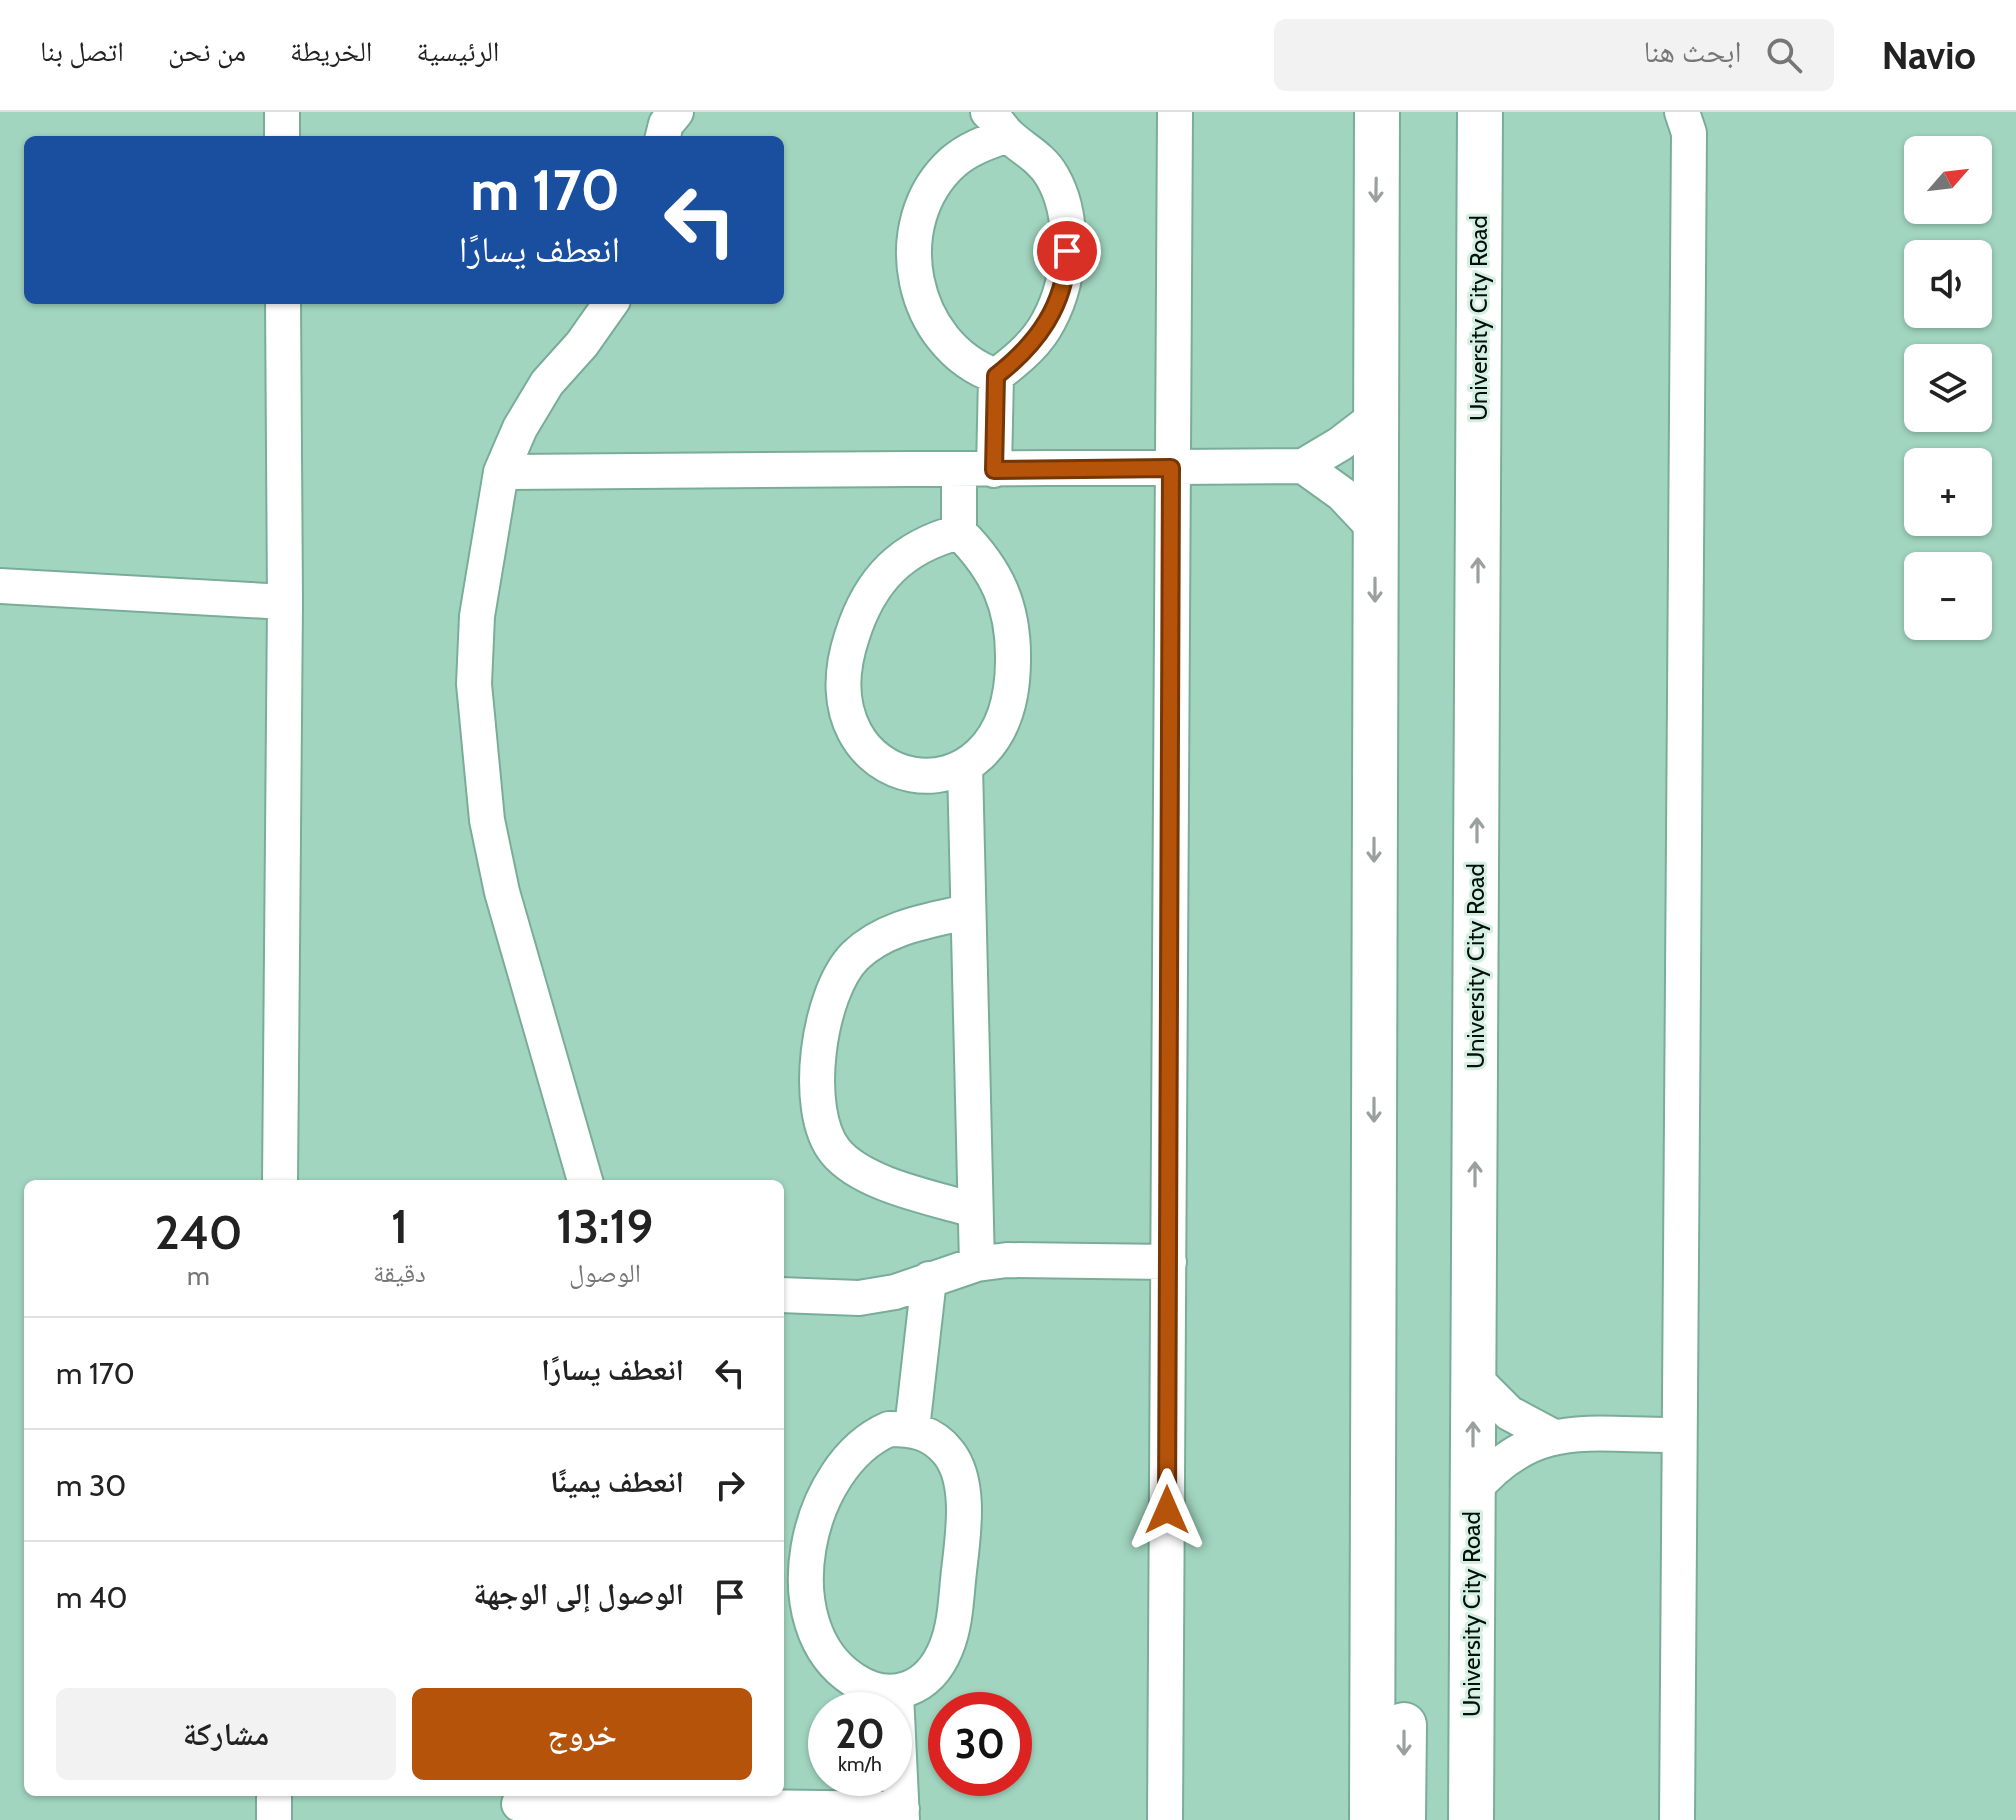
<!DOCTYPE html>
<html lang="ar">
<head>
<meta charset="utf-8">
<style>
  body { margin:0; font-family:Cabin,"Noto Naskh Arabic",sans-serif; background:#f2f2f2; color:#222; direction:rtl; height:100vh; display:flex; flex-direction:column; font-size:30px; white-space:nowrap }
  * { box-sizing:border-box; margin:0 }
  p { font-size:26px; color:#767676 }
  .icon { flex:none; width:44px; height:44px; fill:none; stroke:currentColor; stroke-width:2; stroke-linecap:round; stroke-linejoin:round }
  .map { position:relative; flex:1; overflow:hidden; direction:ltr }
  .drawer { position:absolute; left:24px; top:1068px; width:760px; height:616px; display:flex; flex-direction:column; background:#fff; border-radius:12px; box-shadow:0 2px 6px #0004; direction:rtl }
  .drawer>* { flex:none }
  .top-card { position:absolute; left:24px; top:24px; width:760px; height:168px; border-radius:12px; box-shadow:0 2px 6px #0004; direction:rtl; background:#1a4fa0; color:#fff; overflow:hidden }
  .needle { width:52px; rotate:62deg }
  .buttons { position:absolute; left:1904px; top:24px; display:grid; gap:16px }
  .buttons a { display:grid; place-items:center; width:88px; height:88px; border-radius:12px; background:#fff; box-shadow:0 2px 6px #0004; font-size:40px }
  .speed { position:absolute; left:808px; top:1580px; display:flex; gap:16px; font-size:40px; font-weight:700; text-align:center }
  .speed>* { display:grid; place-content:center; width:104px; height:104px; border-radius:50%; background:#fff; box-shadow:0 2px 6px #0004; line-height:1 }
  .speed small { font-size:20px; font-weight:400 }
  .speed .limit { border:12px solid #d22; background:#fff; color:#111 }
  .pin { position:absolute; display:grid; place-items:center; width:68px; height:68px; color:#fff; margin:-34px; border:4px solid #fff; border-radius:50%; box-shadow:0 2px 8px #0007 }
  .me { position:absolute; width:88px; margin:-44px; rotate:0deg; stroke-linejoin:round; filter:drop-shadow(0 0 6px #0008) }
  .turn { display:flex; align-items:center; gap:28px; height:168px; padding:0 32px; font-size:36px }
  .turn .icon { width:104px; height:104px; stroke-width:2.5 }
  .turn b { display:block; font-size:56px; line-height:68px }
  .eta { display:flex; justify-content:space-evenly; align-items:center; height:136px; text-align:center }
  .eta b { font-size:48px; font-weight:600; line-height:56px }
  .primary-button { display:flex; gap:16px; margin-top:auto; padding:16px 32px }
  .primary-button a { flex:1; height:92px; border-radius:12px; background:#b45309; color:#fff; font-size:32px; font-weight:600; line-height:92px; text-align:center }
  .primary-button a+a { background:#f2f2f2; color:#222 }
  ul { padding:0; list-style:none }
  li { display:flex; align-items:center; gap:24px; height:112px; padding:0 32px; border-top:2px solid #e0e0e0 }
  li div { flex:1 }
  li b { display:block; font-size:30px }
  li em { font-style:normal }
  header { display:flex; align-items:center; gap:48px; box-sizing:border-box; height:112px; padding:0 40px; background:#fff; border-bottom:2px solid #e0e0e0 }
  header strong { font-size:38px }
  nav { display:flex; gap:44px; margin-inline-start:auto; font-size:28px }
  .search { width:560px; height:72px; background:#f2f2f2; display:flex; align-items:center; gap:20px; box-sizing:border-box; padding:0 28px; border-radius:12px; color:#767676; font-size:30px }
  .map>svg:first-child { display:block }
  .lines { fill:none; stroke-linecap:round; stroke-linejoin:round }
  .street-casing { stroke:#7aad98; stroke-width:38 }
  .secondary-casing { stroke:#7aad98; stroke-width:48 }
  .street { stroke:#fff; stroke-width:34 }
  .secondary { stroke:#fff; stroke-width:44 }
  .oneway { stroke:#99a09d }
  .route-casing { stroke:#753606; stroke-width:20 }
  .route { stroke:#b45309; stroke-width:14 }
  .labels { text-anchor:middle; stroke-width:6; stroke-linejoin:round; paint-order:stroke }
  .street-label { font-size:24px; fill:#01110a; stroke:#d5efe3 }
</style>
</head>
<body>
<header>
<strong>Navio</strong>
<div class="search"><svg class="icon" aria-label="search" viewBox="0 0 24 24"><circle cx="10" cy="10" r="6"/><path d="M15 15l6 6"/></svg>ابحث هنا</div>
<nav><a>الرئيسية</a><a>الخريطة</a><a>من نحن</a><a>اتصل بنا</a></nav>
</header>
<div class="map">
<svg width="2016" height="1708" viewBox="0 0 2016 1708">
  <rect width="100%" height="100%" fill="#a1d5bf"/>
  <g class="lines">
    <g class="street-casing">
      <path id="street" d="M282 0V28
        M988 0C996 7 1001 16 1008 23 1024 38 1041 45 1052 64 1078 109 1070 175 1044 217 1032 236 1014 250 996 264 910 234 885 111 953 50 969 36 988 30 1008 23
        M662 28 666 12 676 0
        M1303 354 1342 382 1375 417
        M994 358 996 264
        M959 359V420
        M501 360 1303 354 1340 332 1374 306
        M959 420C997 458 1014 494 1013 549 1012 726 799 683 852 524 870 467 902 435 959 420Z
        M0 474 285 490
        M965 655 977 1152
        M967 800C928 809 885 815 855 844 818 881 802 998 835 1039 862 1073 934 1086 974 1098
        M280 1072 285 490 283 188
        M586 1072 502 780 487 708 474 572 477 504 501 360 520 316 547 271 582 232 613 188
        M780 1183 859 1186 895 1180 977 1152 1007 1148 1169 1150
        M1474 1266 1509 1301 1552 1324
        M889 1317C913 1317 932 1320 948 1340 972 1369 963 1424 959 1459 956 1484 956 1512 946 1536 929 1578 891 1592 854 1568 770 1514 805 1353 889 1317Z
        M912 1317 929 1167
        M1473 1379C1535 1305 1591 1324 1678 1323
        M896 1582 902 1708
        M519 1692 902 1697
        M274 1708V1680
        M1165 1708 1175 0
        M1677 1708 1689 21 1682 0"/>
    </g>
    <g class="secondary-casing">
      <path id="secondary" d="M1372 1708 1377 0
        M1403 1708 1404 1613
        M1471 1708 1480 0"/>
    </g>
    <use href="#street" class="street"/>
    <use href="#secondary" class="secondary"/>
  </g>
  <defs><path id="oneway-shaft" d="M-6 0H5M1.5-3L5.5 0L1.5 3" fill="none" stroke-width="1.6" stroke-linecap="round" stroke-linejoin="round" transform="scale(2)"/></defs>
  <g class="oneway">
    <use href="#oneway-shaft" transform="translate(1376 78) rotate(91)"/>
    <use href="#oneway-shaft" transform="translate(1478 458) rotate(-90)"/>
    <use href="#oneway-shaft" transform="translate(1375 478) rotate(90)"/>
    <use href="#oneway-shaft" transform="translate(1477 718) rotate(-90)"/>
    <use href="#oneway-shaft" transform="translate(1374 738) rotate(90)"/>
    <use href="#oneway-shaft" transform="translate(1374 998) rotate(90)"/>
    <use href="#oneway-shaft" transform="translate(1475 1062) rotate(-90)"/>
    <use href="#oneway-shaft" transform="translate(1473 1322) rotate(-90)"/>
    <use href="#oneway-shaft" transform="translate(1404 1631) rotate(90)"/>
  </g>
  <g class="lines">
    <g class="route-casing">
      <path id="route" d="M1067 139C1066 193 1037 232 996 264L994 358 1171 356 1167 1398"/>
    </g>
    <use href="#route" class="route"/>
  </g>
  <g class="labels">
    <g class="street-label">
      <text transform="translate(1479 206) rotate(-90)" y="8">University City Road</text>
      <text transform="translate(1476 854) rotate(-90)" y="8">University City Road</text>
      <text transform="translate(1472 1502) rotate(-90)" y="8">University City Road</text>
    </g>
  </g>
</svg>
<div class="buttons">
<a><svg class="needle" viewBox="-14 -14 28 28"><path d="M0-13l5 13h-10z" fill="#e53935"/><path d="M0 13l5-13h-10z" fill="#767676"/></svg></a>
<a><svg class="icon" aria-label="sound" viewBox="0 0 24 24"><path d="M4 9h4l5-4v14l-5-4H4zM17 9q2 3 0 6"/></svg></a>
<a><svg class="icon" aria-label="layers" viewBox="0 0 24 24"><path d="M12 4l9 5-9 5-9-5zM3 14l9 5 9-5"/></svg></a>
<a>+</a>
<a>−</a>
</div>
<div class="speed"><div>20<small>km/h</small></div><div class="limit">30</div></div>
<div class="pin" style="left:1067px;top:139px;background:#d93025"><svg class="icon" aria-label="arrive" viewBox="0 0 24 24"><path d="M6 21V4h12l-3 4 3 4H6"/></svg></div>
<svg class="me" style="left:1167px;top:1398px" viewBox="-20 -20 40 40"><path d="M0-17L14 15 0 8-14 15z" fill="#b45309" stroke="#fff" stroke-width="4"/></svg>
<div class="top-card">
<div class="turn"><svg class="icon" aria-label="left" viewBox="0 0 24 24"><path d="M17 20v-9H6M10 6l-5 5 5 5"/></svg><div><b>170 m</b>انعطف يسارًا</div></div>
</div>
<section class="drawer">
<div class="eta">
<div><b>13:19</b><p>الوصول</p></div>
<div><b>1</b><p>دقيقة</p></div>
<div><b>240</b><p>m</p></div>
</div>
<ul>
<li><svg class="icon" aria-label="left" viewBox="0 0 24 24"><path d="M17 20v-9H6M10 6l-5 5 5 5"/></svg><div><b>انعطف يسارًا</b></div><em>170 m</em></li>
<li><svg class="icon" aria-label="right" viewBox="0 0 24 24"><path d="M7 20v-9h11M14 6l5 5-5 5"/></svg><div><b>انعطف يمينًا</b></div><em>30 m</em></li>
<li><svg class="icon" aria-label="arrive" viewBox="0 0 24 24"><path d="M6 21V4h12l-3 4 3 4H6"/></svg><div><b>الوصول إلى الوجهة</b></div><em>40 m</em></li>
</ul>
<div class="primary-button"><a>خروج</a><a>مشاركة</a></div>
</section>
</div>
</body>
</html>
